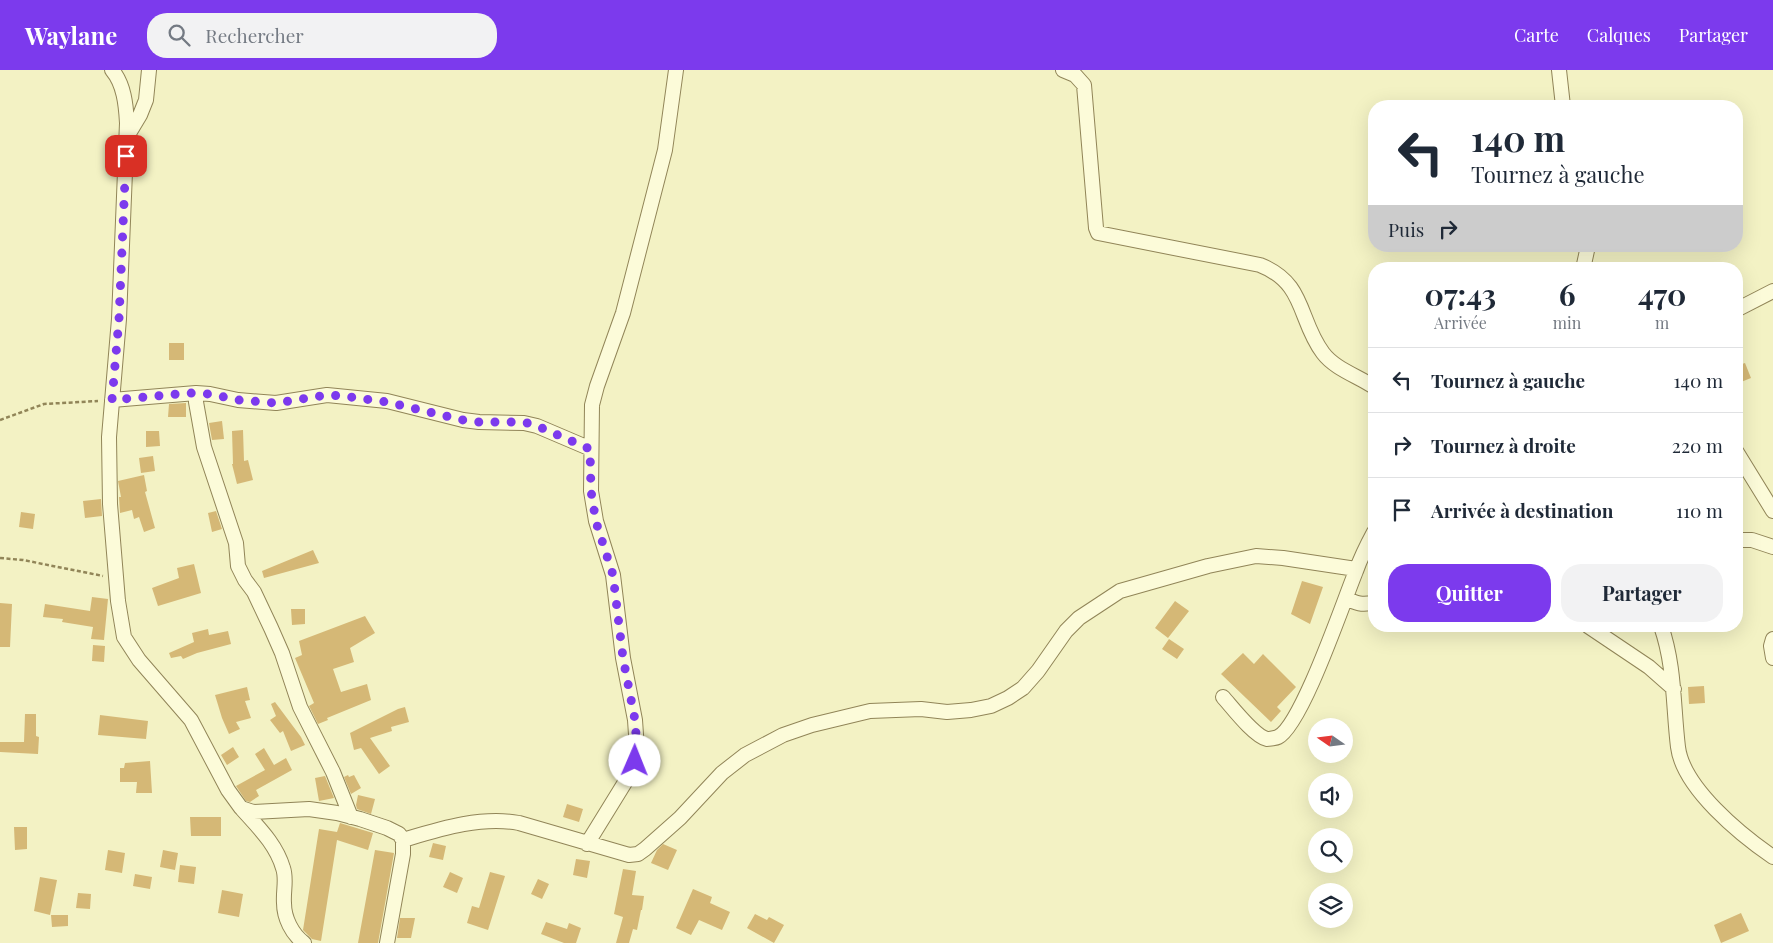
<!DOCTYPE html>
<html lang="fr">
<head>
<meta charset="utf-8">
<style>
  body { margin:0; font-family:"Playfair Display",serif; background:#f2f2f3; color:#1f2937; height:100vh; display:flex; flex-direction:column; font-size:19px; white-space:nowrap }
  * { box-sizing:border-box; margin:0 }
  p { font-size:16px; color:#747a83 }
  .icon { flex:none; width:28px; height:28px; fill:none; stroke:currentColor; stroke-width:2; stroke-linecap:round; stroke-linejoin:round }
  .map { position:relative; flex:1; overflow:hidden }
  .side { position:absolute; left:1368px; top:192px; width:375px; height:370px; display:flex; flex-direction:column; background:#fff; border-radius:20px; box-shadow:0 5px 20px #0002 }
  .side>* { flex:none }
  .top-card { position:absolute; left:1368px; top:30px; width:375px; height:152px; border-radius:20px; box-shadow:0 5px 20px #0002; background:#fff; color:#1f2937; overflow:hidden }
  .needle { width:32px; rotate:284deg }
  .controls { position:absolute; left:1308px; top:648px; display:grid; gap:10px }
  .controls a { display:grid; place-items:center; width:45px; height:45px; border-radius:50%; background:#fff; box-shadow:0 5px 20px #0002; font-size:25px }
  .pin { position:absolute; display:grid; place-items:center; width:42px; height:42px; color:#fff; margin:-21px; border-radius:10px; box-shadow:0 2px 8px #0006 }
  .me { position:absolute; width:55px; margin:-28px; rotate:1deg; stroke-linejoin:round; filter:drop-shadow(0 0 4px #0008) }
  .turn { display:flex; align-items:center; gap:18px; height:105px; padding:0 20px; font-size:22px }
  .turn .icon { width:65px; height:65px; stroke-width:2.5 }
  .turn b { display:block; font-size:35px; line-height:42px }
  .then { display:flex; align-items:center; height:48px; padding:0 20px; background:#0003; gap:10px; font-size:19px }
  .eta { display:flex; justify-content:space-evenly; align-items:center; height:85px; text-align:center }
  .eta b { font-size:30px; font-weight:700; line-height:35px }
  .primary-button { display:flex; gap:10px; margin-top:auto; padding:10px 20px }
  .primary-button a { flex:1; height:58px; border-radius:20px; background:#7c3aed; color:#fff; font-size:20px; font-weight:700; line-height:58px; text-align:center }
  .primary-button a+a { background:#f2f2f3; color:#1f2937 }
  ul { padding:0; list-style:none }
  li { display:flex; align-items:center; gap:15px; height:65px; padding:0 20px; border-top:1px solid #e0e1e3 }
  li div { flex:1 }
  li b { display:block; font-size:19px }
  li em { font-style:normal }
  header { display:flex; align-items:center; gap:30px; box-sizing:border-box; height:70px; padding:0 25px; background:#7c3aed; color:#fff }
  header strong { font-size:24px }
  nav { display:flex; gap:28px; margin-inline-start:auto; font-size:18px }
  .search { width:350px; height:45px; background:#f2f2f3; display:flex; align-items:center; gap:12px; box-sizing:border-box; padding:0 18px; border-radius:20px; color:#747a83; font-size:19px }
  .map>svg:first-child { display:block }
  .building { fill:#d5b876 }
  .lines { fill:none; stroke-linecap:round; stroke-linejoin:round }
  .minor-casing { stroke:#918558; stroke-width:16 }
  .path { stroke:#918558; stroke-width:2.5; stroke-dasharray:4 2.5; stroke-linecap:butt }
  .minor { stroke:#fcfbd9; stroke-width:14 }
  .route { stroke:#7c3aed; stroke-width:9; stroke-dasharray:0 16.2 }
</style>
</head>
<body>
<header>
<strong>Waylane</strong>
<div class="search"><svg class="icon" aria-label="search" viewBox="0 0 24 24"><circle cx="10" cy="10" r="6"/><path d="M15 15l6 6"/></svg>Rechercher</div>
<nav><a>Carte</a><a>Calques</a><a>Partager</a></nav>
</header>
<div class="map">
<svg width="1773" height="873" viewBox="0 0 1773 873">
  <rect width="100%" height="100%" fill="#f3f2c4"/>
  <path class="building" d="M169 273H184V290H169Z
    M1745 293 1751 308 1736 314V296Z
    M186 333V347H168L169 334Z
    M222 351 224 369 212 370 209 353Z
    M243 360 244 391 248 390 253 410 237 414 232 394H233L232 361Z
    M146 361H159L160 376 146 377Z
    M153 386 155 401 141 403 139 388Z
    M144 405 147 421 145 422 155 458 144 462 139 447 134 449 132 440 120 443 119 427H121L118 411Z
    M101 429 102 446 85 448 83 431Z
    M216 441 222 459 212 462 208 443Z
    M21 442 35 444 33 459 19 457Z
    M313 480 319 493 264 508 262 501Z
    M194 494 201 523 158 536 152 518 179 508 177 498Z
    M1302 511 1323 517 1310 554 1291 544Z
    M92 527 108 529 104 570 91 569 93 557 62 552 63 549 43 547 45 534 90 541Z
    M1175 531 1189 541 1168 568 1155 558Z
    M0 533 12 534 10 577H0Z
    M291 539H305V554L292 555Z
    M365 546 375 563 350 578 354 592 333 599 341 622 367 614 371 630 327 648 328 650 318 654 309 636 314 633 295 588 302 585 299 571Z
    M208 559 209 565 228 561 231 574 197 583 183 589 181 586 171 588 169 583 194 572 192 563Z
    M1169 569 1184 579 1177 589 1162 579Z
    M93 575 105 576 104 592 92 591Z
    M1243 583 1254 594 1263 584 1296 617 1277 637 1281 641 1271 652 1221 604Z
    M1704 616 1705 633 1689 634 1688 617Z
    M247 617 250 630 245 631 251 648 236 652 240 659 229 664 222 648 215 625Z
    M275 632 301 667 305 675 291 681 283 661 280 663 270 650 276 646 271 634Z
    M405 637 409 652 391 657 392 661 370 668 390 696 379 704 361 678 354 680 350 663 398 639Z
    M25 644H36V666L39 667 38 684 0 682V672H24Z
    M100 645 148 651 146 669 98 665Z
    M233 677 239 687 227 695 221 685Z
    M264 678 274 695 286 688 292 700 256 720 259 726 250 732 246 731 236 716 265 700 255 684Z
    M150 691 152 723H136L137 712H120V698H124L125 693Z
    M348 705 349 707 354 705 361 718 351 724 344 707Z
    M325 706 334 728 319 731 315 708Z
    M358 725 375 729 371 744 357 739 356 735Z
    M567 734 583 739 579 752 563 747Z
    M190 747H221V766H191Z
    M340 753 373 763 368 780 337 770 321 871 312 869 303 860 319 759 337 762Z
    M14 757H27V779L15 780Z
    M433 773 446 776 443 790 429 787Z
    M663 774 677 780 668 800 651 793 657 780Z
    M108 780 125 783 122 803 105 800Z
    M163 780 178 783 175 800 160 797Z
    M375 780 394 783 378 873H358Z
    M576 789 590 791 587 808 573 805Z
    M180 795 196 797 194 814 178 812Z
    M623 799 636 801 632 825 644 826 642 840H641L637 860 633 859 629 873H616L623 847 614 844Z
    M450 802 463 808 457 823 443 817Z
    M490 802 505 806 488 860 467 853 472 836 479 838Z
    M135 804 152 807 150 819 133 816Z
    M40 807 57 810 50 845 34 841Z
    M538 809 549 814 542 829 531 824Z
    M693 819 712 827 710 833 730 842 722 860 699 850 691 865 676 858Z
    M222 820 243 824 239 847 218 843Z
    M78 823 91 824 90 839 76 838Z
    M1741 843 1749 861 1721 873 1714 855Z
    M755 844 767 850 769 847 784 855 774 873 747 858Z
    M51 845H68V856L52 857Z
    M400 848H415L411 868H397Z
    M546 852 567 859 569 853 581 858 576 873H564L541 864Z"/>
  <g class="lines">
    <g class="minor-casing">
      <path id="minor" d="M112 0C124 14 126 35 127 53L119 249 109 367 110 434 118 531 124 567 139 590 191 650 228 720 241 738 253 742 309 739 337 743 360 749 387 758 399 764 403 770V784L387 873
        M1063 0 1075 5 1084 15 1096 158 1098 163 1260 195C1306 213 1298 250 1323 283 1335 299 1358 306 1374 317
        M1559 0 1563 36
        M128 65 140 45 146 30 149 0
        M1583 199 1588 176
        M1736 240 1773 221
        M196 323 210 324 238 330 276 333 327 325 387 331 463 350 479 352 524 353 537 356 591 379
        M112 330 196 323V332L204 377 236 473 238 496 245 510 254 522 271 558 282 583 300 637 333 702 351 747
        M1736 381 1773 441
        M1736 470H1752L1773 477
        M1346 528C1355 533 1363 536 1374 532
        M1588 556 1649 597 1674 619
        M1661 556C1675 596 1673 636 1678 677 1683 718 1741 765 1773 787
        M1773 569 1771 576 1773 588
        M1223 627C1232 637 1254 666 1267 669 1269 669 1276 668 1278 667 1302 655 1344 530 1356 501 1361 487 1367 475 1374 462
        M242 739C258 757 276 774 283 798 287 809 283 821 284 833 284 848 292 864 304 873
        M403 770C440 759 480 746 519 753L629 785 638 784 645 779 680 748 722 703 745 685 783 665 812 655 870 641 921 639 947 642 971 640 991 636 1008 628 1023 618 1038 601 1066 561 1079 548 1120 521 1208 496 1256 486 1283 488 1356 499
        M587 774 632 701 637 679 635 650 623 588 613 505 596 451 591 421 592 335 597 316 623 243 665 80 676 0"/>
    </g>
    <path class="path" d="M0 350 44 334 98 331
      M0 488 23 490 103 506"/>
    <use href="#minor" class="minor"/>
  </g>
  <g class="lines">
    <path class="route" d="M126 86 119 249 112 330 189 323 210 324 238 330 276 333 327 325 343 326 387 332 463 350 479 352H524L537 356 590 379 591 421 596 452 613 505 623 588 635 650 637 679 635 691"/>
  </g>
</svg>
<div class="controls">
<a><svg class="needle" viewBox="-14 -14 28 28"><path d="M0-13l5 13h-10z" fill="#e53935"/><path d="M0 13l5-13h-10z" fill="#747a83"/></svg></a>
<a><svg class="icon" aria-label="sound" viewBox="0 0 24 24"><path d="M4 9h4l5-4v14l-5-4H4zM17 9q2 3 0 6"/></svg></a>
<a><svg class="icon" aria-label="search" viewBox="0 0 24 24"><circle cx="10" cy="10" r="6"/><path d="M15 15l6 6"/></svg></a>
<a><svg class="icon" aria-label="layers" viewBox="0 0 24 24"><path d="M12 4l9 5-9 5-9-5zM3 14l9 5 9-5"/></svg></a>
</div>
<div class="pin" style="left:126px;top:86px;background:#d93025"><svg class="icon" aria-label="arrive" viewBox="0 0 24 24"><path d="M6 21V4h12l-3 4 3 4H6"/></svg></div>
<svg class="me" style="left:635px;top:691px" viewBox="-20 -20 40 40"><circle r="19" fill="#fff"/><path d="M0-13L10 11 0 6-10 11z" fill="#7c3aed"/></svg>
<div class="top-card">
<div class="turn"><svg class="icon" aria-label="left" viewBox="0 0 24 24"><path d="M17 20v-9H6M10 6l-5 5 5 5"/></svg><div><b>140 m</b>Tournez à gauche</div></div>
<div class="then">Puis<svg class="icon" aria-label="right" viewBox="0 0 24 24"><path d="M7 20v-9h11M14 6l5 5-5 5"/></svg></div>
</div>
<section class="side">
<div class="eta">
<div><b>07:43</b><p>Arrivée</p></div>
<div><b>6</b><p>min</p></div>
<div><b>470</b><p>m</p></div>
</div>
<ul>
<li><svg class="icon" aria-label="left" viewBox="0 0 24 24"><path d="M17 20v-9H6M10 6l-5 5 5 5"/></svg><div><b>Tournez à gauche</b></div><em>140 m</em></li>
<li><svg class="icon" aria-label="right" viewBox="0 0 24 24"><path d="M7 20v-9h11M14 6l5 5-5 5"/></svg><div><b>Tournez à droite</b></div><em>220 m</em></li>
<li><svg class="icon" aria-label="arrive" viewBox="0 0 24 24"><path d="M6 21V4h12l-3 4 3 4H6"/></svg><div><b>Arrivée à destination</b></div><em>110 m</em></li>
</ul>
<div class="primary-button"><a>Quitter</a><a>Partager</a></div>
</section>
</div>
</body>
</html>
